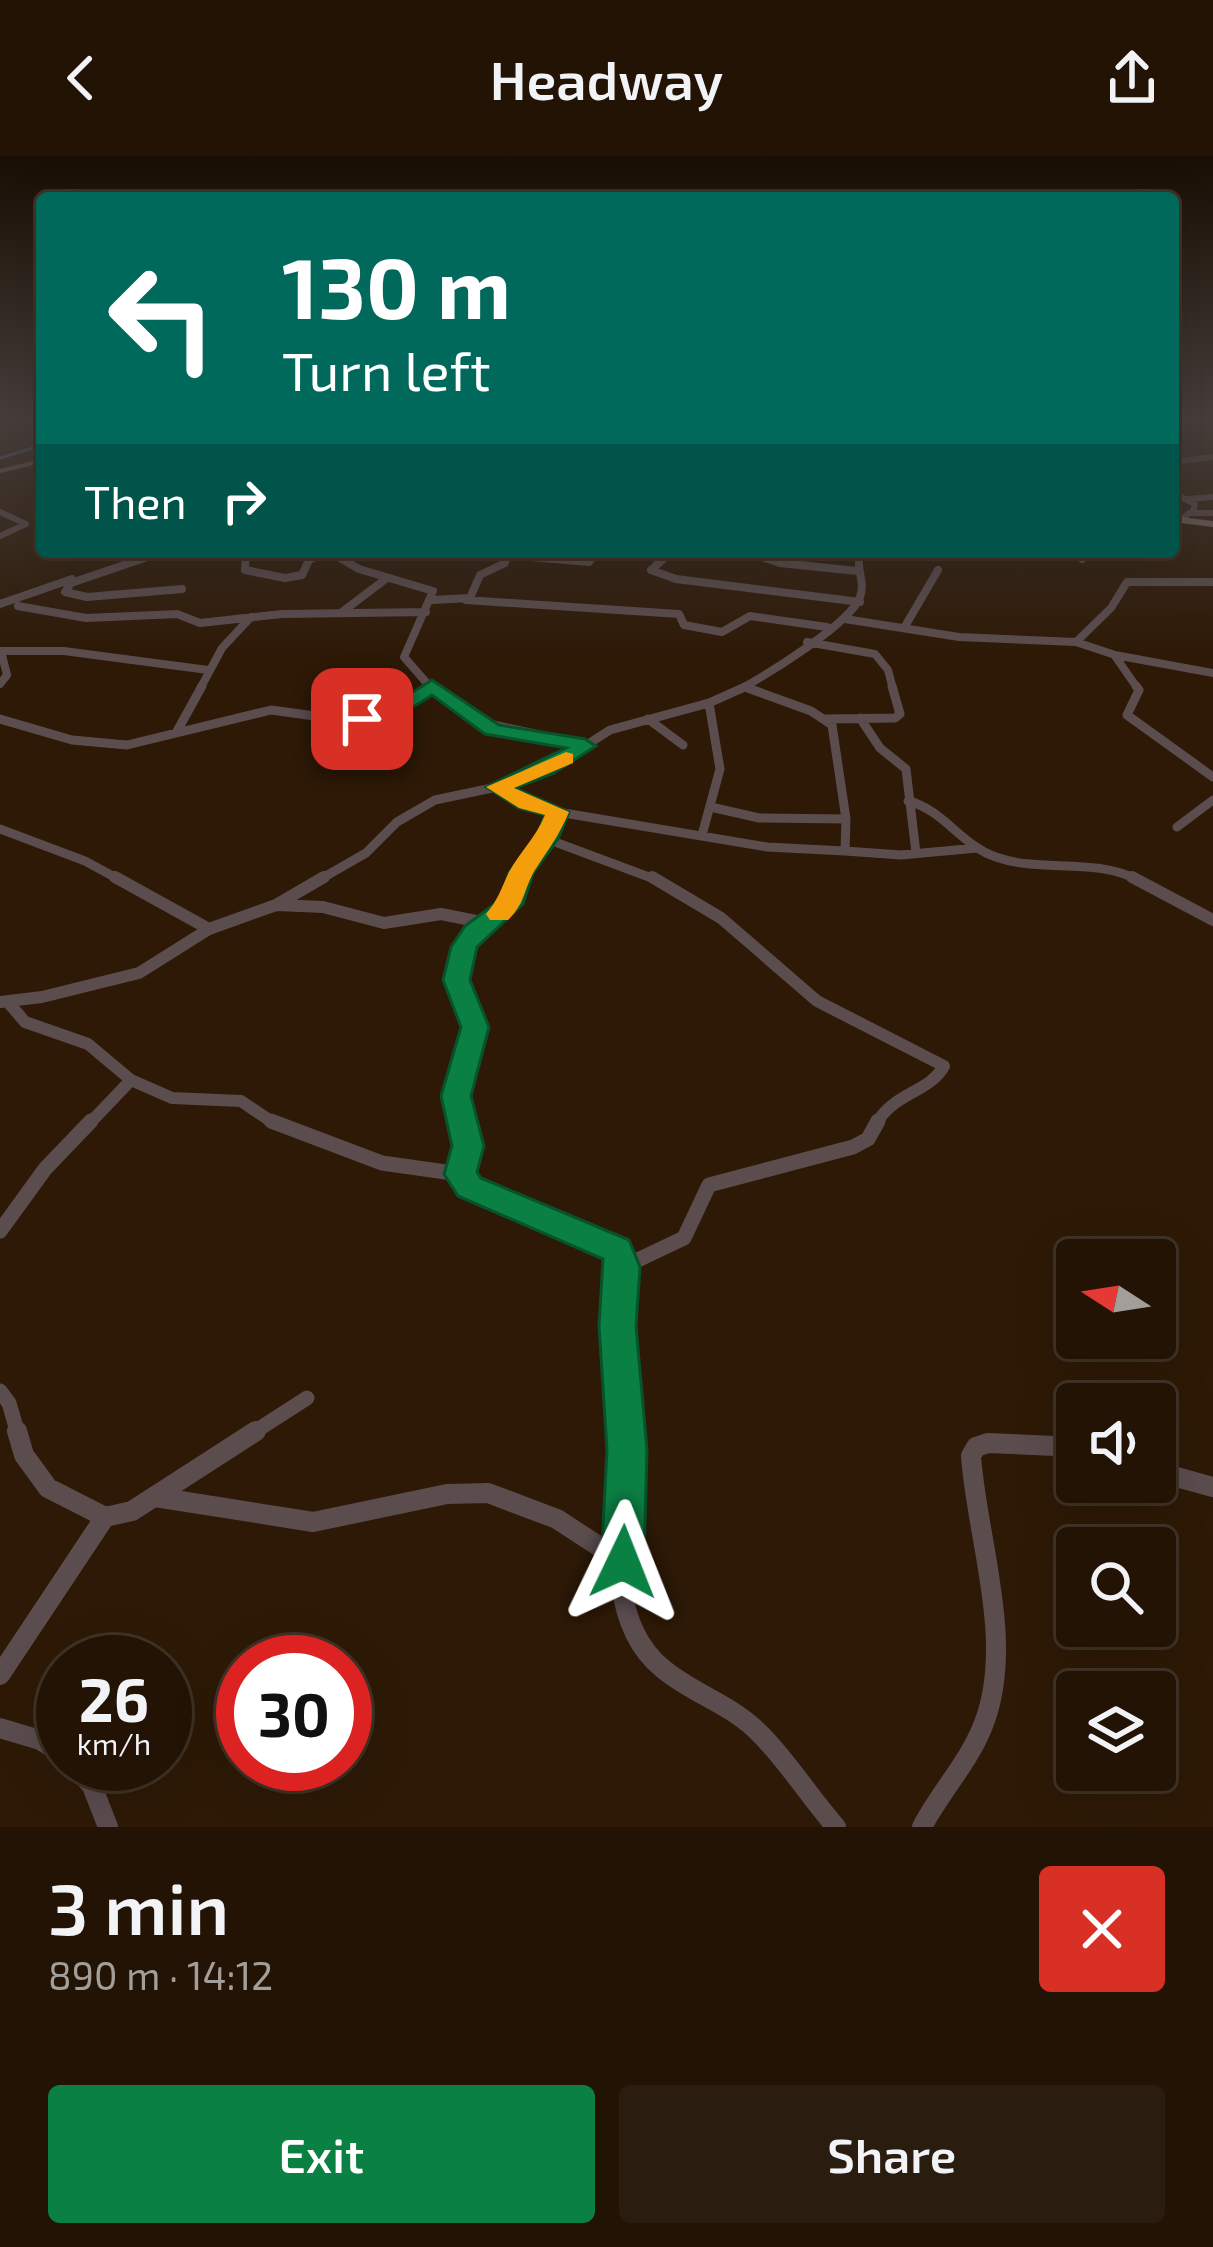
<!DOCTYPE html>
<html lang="en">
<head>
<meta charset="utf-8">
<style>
  body { margin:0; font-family:"Exo 2",sans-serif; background:#2a1c0e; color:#f1f3f6; height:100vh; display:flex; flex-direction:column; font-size:45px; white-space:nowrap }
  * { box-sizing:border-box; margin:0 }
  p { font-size:39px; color:#a29e9a }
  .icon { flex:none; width:66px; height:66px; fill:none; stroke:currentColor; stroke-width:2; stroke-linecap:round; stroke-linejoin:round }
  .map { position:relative; height:1671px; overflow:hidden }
  .drawer { display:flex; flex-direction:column; background:#221304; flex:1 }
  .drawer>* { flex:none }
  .top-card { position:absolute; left:36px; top:36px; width:1143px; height:366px; border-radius:12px; box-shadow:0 12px 48px #0002,0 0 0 3px #3f3226; background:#00695c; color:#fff; overflow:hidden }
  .needle { width:78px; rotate:282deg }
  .controls { position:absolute; left:1056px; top:1083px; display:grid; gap:24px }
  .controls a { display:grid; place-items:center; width:120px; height:120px; border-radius:12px; background:#221304; box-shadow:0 12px 48px #0002,0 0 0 3px #3f3226; font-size:60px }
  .speed { position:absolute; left:36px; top:1479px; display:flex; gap:24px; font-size:60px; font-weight:700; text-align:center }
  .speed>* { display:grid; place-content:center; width:156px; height:156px; border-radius:50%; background:#221304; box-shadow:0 12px 48px #0002,0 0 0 3px #3f3226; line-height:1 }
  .speed small { font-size:30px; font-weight:400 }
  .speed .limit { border:18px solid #d22; background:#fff; color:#111 }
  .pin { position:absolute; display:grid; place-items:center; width:102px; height:102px; color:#fff; margin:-51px; border-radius:24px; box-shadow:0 6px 18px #0006 }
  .me { position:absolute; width:132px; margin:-66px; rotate:2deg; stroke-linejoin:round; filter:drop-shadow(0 0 9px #0008) }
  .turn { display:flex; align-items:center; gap:42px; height:252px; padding:0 48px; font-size:54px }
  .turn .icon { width:156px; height:156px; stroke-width:2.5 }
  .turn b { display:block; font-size:84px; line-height:102px }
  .then { display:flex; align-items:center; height:114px; padding:0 48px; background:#0003; gap:24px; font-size:45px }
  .round { display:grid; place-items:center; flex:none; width:126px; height:126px; border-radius:12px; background:#2a1c0e }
  .summary { display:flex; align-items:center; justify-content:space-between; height:204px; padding:0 48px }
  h1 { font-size:72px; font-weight:600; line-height:90px }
  .cta { display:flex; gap:24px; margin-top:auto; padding:24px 48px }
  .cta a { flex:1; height:138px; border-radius:12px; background:#0b8043; color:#fff; font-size:48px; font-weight:600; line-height:138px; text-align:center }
  .cta a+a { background:#2a1c0e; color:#f1f3f6 }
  header { display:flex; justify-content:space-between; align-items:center; height:156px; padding:0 48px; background:#221304; font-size:54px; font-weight:600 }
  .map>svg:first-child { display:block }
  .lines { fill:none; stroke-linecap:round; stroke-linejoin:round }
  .stream { stroke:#4e7095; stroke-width:3 }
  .street-far5 { stroke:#5b4c4e; stroke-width:6 }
  .street-far4 { stroke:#5b4c4e; stroke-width:8 }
  .street-far3 { stroke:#5b4c4e; stroke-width:9 }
  .street-far2 { stroke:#5b4c4e; stroke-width:12 }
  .street-far1 { stroke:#5b4c4e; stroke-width:15 }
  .street { stroke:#5b4c4e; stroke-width:20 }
  .secondary { fill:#7d6668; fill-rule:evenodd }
  .route { fill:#0b8043; stroke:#07532c; stroke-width:3 }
  .slow { fill:#f59e0b }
</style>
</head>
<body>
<header><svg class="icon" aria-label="back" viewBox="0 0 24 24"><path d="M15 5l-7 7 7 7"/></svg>Headway<svg class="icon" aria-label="share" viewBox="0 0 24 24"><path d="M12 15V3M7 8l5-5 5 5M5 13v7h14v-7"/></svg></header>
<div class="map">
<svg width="1213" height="1671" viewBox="0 0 1213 1671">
  <rect width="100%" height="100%" fill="#2d1906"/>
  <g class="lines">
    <path class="stream" d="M0 302 42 289"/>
    <path class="street-far5" d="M1173 306 1213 301
      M1173 337 1195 348 1193 356
      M1188 343 1213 341
      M0 356 26 368 0 380
      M1181 364 1189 357H1213"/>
    <path class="street-far4" d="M162 396 71 427 65 436 87 441 182 433
      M246 396 245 414 285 422 302 419 309 404 326 396
      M330 396 359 413 433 435 404 501 432 533
      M671 396 651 414 676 423 860 446
      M747 396 780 407 857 415
      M1072 396 1082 403
      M508 399 589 406 597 396
      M432 444 470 442 480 419 505 407 507 396
      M466 444 679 458 684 469 722 476 750 460 827 471
      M0 448 72 423
      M18 450 86 462 177 458 200 467 282 458 426 456
      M342 456 387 422
      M845 463 959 481 1076 486 1115 499 1213 517
      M904 472 938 414
      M807 486 875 498 888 514 893 533
      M1076 486 1111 452 1127 426H1213
      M0 495H64L208 514
      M1115 500 1138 533
      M0 528 7 519 1 495
      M745 531 750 533
      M200 533 222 492 251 461
      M428 533 432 530
      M741 533C769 517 850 468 860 441 866 426 855 412 860 396"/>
    <path class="street-far3" d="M429 530 484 567 585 589
      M1136 530 1139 534 1127 559 1213 621
      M860 562 880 592 906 613 916 697
      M0 563 72 584 127 589 271 554 351 565 407 548 432 530
      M648 563 683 589
      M825 563 895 562 900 558 892 530
      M176 577 202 530
      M497 631 558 656 767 691 845 695 846 663 832 569 811 555 745 531
      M908 645C943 653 962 690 996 701 1040 717 1094 701 1138 724
      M715 652 759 662 846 663
      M1177 671 1213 644
      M0 673 85 705 120 724
      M702 679 720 613 709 547
      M547 683 657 724
      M845 695 901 699 977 692
      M319 724 366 697 397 666 435 644 497 631 568 601 610 574 709 547 747 530
      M519 724 547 683 558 656"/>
    <path class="street-far2" d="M115 721 209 773
      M652 721 721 762 817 845 944 910C929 937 894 936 876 968
      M1132 721 1213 764
      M277 749 323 751 384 767 441 758 486 767
      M0 846 42 841 139 817 209 773 276 749 324 721
      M8 846 25 866 88 888 131 924 172 942 241 945 275 968
      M89 968 131 924
      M463 968 456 940 475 871 457 824 459 805 474 776 511 748 520 721"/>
    <path class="street-far1" d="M271 965 382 1007 460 1018
      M462 965 468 990 460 1018 483 1040 617 1094 623 1111
      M0 1075 45 1013 91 965
      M0 1235 9 1247 18 1278
      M251 1278 307 1242
      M626 1278 618 1165 623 1111 684 1082 709 1029 853 991 868 983 878 965"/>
    <path class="street" d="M17 1275 24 1299 48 1332 105 1361 132 1355 256 1275
      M626 1275C625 1348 597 1458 662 1512 690 1536 727 1547 754 1572 785 1601 808 1639 836 1671
      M1155 1315 1213 1331
      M155 1341 313 1366 447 1338 488 1337 557 1363 623 1406
      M0 1519 105 1361
      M0 1572 40 1584 63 1598
      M73 1608 92 1630 108 1671
      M922 1671C940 1636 970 1605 984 1567 1015 1485 977 1384 971 1300L976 1291 988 1287 1077 1291"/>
    <path class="secondary" d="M42 303V307L0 317V313Z
      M1173 360 1213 365V371L1173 366Z"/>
  </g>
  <linearGradient id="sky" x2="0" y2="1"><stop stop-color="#190e03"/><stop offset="0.53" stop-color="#463e3b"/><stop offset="1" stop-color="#463e3b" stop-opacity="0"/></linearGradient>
  <rect width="1213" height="496" fill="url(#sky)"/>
  <path class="route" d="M432 524 499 569 585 583 596 590 554 617 515 632 569 656 558 683 533 717 523 748 477 791 470 824 489 871 471 940 484 990 477 1016 481 1022 629 1084 640 1111 636 1170 647 1294 644 1406 638 1421 623 1427 608 1421 601 1406 607 1294 599 1170 603 1103 458 1040 444 1018 452 990 441 940 461 871 443 824 451 791 465 770 500 744 509 717 536 682 545 659 519 652 486 631 566 592 485 578 432 539C413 552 373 576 352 563L400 544Z"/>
  <path class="slow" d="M566 596 573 598V607L514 632 569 656C560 678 548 694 535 714 524 732 525 748 508 764H490L486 758C498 744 501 733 509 716 520 696 536 681 545 659L519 652 486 631Z"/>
</svg>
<div class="controls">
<a><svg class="needle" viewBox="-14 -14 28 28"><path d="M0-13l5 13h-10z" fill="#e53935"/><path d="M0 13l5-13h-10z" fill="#a29e9a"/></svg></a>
<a><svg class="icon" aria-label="sound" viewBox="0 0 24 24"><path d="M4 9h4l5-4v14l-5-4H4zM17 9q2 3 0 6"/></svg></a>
<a><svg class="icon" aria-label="search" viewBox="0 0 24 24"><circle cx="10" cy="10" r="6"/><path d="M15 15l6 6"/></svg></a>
<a><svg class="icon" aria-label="layers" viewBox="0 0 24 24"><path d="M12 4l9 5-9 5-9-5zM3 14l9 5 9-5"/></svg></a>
</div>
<div class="speed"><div>26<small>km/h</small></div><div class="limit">30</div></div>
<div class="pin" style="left:362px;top:563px;background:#d93025"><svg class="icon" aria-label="arrive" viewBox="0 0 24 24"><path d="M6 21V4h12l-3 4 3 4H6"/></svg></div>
<svg class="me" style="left:623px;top:1406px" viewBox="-20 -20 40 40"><path d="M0-17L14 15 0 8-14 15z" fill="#0b8043" stroke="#fff" stroke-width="4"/></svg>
<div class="top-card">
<div class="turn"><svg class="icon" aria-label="left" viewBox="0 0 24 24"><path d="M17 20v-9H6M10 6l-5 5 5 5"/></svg><div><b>130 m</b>Turn left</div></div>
<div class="then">Then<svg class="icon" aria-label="right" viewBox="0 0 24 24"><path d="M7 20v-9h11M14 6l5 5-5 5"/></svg></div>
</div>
</div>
<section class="drawer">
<div class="summary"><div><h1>3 min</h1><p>890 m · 14:12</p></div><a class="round" style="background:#d93025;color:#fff"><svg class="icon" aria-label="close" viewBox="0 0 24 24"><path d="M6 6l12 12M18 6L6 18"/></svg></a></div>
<div class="cta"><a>Exit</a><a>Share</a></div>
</section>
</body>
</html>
